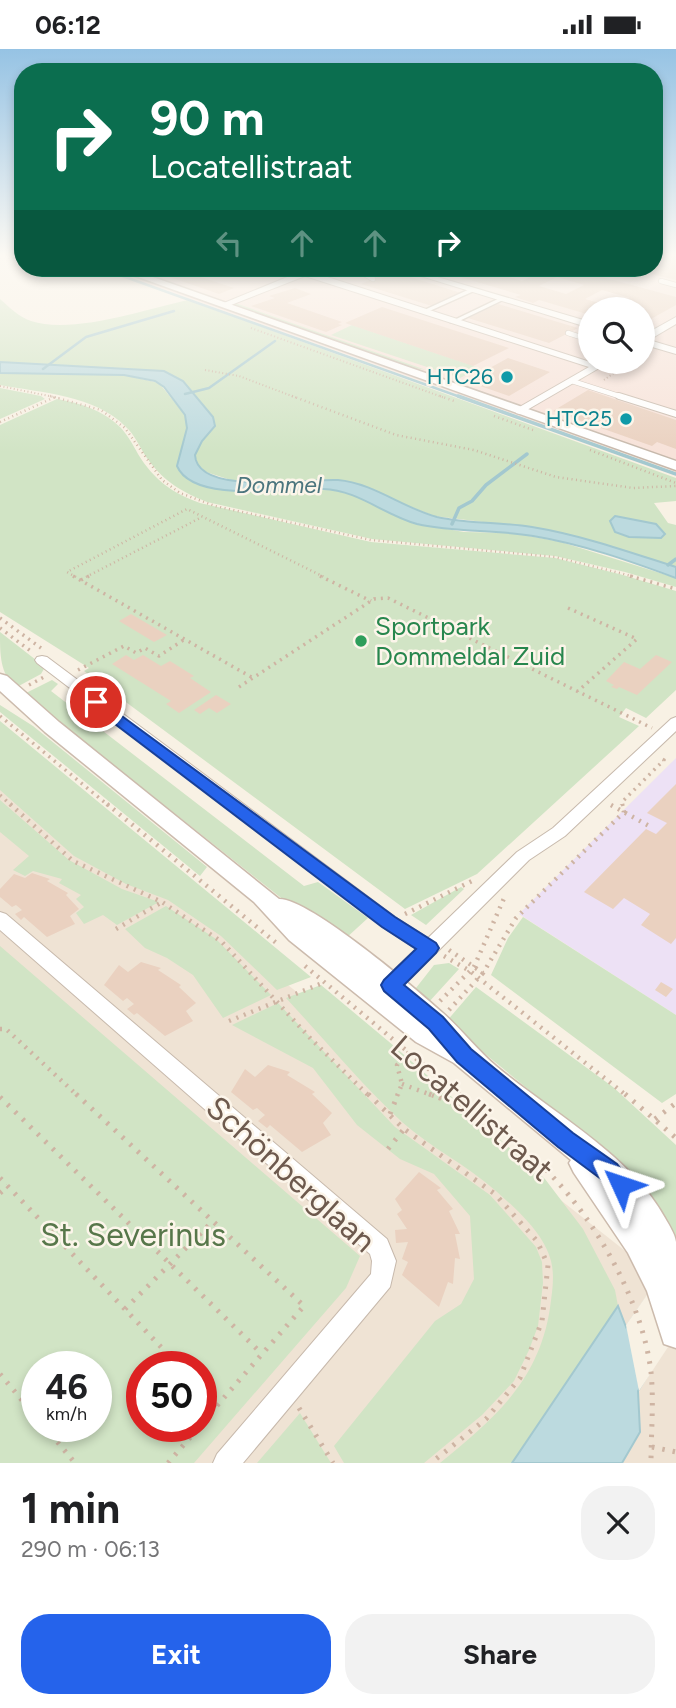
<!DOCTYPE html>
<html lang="en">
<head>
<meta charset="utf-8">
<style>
  body { margin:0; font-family:Figtree,sans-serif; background:#f2f2f2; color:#202124; height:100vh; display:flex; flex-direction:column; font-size:26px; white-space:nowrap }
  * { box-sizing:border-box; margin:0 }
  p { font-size:23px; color:#757577 }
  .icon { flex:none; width:38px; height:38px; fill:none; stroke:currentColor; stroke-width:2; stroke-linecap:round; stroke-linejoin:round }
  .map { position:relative; height:1414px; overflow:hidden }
  .drawer { display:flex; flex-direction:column; background:#fff; flex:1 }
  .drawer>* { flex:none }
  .hud { position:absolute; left:14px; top:14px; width:649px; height:214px; border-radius:28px; box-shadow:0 4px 10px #0003; background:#0b6e4f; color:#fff; overflow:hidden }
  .buttons { position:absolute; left:578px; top:248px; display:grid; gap:14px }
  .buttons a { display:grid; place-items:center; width:77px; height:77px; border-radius:50%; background:#fff; box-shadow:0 4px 10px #0003; font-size:35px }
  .speed { position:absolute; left:21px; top:1302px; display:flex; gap:14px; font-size:35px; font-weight:700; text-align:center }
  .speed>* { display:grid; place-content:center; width:91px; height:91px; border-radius:50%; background:#fff; box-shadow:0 4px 10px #0003; line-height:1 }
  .speed small { font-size:18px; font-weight:400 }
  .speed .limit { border:10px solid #d22; background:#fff; color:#111 }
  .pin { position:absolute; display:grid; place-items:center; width:60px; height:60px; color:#fff; margin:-30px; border:4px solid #fff; border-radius:50%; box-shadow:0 2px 7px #0007 }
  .me { position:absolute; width:77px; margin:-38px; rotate:312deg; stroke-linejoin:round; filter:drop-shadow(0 0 5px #0008) }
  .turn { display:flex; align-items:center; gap:24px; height:147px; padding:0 21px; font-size:32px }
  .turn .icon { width:91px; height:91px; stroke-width:2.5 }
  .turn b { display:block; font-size:49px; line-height:60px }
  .lanes { display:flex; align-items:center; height:66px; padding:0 21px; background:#0003; justify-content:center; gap:35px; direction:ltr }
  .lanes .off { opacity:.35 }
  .round { display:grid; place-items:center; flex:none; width:74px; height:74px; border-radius:28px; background:#f2f2f2 }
  .head { display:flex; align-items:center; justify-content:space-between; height:119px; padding:0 21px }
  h1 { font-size:42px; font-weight:700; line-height:52px }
  .button { display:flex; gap:14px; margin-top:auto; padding:14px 21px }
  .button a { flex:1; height:80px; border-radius:28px; background:#2563eb; color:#fff; font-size:28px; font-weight:700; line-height:80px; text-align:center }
  .button a+a { background:#f2f2f2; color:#202124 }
  .status { display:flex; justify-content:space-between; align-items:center; height:49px; padding:0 35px; background:#fff; direction:ltr }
  .status svg { height:19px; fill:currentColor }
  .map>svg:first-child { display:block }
  .residential { fill:#efe3d4; fill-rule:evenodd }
  .commercial { fill:#f7e2d9; fill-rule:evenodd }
  .education { fill:#ede1f5 }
  .green { fill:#d1e4c5; fill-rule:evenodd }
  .water { fill:#bcdadf; stroke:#a3c8cf; stroke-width:2 }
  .pier { fill:#f8f1e4 }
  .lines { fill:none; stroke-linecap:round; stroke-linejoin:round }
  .stream-far1 { stroke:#a3c8cf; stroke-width:2.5 }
  .stream { stroke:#a3c8cf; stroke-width:3.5 }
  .building { fill:#ead1c0; fill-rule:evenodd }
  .service-far1-casing { stroke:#c7b9ac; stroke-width:6 }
  .service-casing { stroke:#c7b9ac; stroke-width:8 }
  .pedestrian-casing { stroke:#c7b9ac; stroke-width:3 }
  .minor-casing { stroke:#c7b9ac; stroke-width:2 }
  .tertiary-casing { stroke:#c7b9ac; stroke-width:3 }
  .secondary-casing { stroke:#ccbbad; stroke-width:3 }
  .path-far4 { stroke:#ceb4a3; stroke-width:2; stroke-dasharray:1 2.5; stroke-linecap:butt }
  .path-far3 { stroke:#ceb4a3; stroke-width:2.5; stroke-dasharray:1 3.5; stroke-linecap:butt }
  .path-far2 { stroke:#ceb4a3; stroke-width:3.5; stroke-dasharray:2 5; stroke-linecap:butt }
  .path-far1 { stroke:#ceb4a3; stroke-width:4.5; stroke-dasharray:2 6; stroke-linecap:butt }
  .path { stroke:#ceb4a3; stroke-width:5; stroke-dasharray:2.5 8; stroke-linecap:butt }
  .service-far1 { stroke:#fff; stroke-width:4.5 }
  .service { stroke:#fff; stroke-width:6 }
  .pedestrian { fill:#fff; fill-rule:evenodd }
  .minor { fill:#fff; fill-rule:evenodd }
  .tertiary { fill:#fff; fill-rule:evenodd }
  .secondary { fill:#fff; fill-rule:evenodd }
  .route { fill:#2563eb; stroke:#184099; stroke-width:2 }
  .culture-dot { fill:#0f9aa8; stroke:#fcf5ea; stroke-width:2.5 }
  .leisure-dot { fill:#2e9e5b; stroke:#fcf5ea; stroke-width:2.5 }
  .labels { text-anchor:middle; stroke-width:5; stroke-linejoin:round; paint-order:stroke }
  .far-culture-label { font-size:21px; fill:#0d838f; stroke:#fcf5ea; text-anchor:end }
  .far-water-label { font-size:23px; font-style:italic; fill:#4b757e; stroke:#fcf5ea }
  .leisure-label { font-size:26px; fill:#27864d; stroke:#fcf5ea; text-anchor:start }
  .near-street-label { font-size:32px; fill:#6d594d; stroke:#fcf5ea }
  .near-park-label { font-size:32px; fill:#57774a; stroke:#fcf5ea }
</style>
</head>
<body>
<div class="status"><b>06:12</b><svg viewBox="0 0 49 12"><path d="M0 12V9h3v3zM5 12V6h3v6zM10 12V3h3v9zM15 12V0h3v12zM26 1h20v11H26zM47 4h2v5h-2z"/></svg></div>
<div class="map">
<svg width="676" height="1414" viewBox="0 0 676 1414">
  <rect width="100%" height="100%" fill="#f8f1e4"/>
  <path class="residential" d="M0 709 676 1242V1414H0ZM37 1318H96V1377H37ZM142 1318H201V1377H142Z"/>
  <path class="commercial" d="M676 206V423L104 219H654ZM590 261H642V313H590Z"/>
  <path class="education" d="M676 709V966L519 865Z"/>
  <path class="green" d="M0 250C9 258 19 268 31 272 72 286 146 260 188 251L676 429V452L654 454 668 474 676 476V518L548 481 434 467 349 433 234 432 206 423 198 416 195 406 202 392 215 378 213 368 183 332 164 322 0 313Z
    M235 254 426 321 399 316 235 258Z
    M352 276 480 319 460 329 331 286Z
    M0 324 124 326 159 334 185 366 187 379 182 396 197 434 242 442 334 441 362 449 412 474 464 483 513 484 561 493 676 529V538L625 523 555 507 372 490 207 453C182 443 163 432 147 409 140 399 135 386 126 378 95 346 42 344 0 336Z
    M0 339 41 347 45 350 0 370Z
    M57 350C81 354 102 361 120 378 127 385 133 396 138 405 154 431 172 444 200 454L371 493 555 509 623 526 676 542V641L646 669 626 659 619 668 639 677 477 825 405 860 84 622 89 619 0 563V376Z
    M0 583 45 618 41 625 15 639C0 623 0 606 0 583Z
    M52 631 58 635 51 642 304 837 318 833 368 869 345 890 285 852 24 645Z
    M0 656 33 677 207 818 200 827 0 663Z
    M0 672 311 928 277 941 221 887 168 851 126 835 74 807 0 741Z
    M0 751 69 811 122 840 159 853 117 876 103 866 84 875 76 864 84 858 76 850 81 846 59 834 62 830 33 822 25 827 13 821 29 807 0 783Z
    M461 838 464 840 426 876 411 866Z
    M166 857 216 890 271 946 223 969 193 926 167 909 145 899 125 880Z
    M523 868 676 966V1045L662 1054 491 926 508 889Z
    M0 897 360 1207 346 1239 194 1414H0ZM37 1318H96V1377H37ZM142 1318H201V1377H142Z
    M449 914 459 920 428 954 420 948 416 939 434 916Z
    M321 936 394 997 545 1130 583 1180 615 1241 618 1257 512 1414H440C494 1370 539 1332 550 1259 552 1243 555 1228 551 1212 544 1184 516 1160 496 1142 467 1116 431 1099 402 1073 361 1035 324 990 286 949Z
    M476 938 613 1038 676 1096V1203L578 1081 446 973Z
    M278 954 395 1078 490 1146 536 1198 542 1213 543 1234 538 1277 529 1301 514 1332 482 1366 424 1414H344L334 1397 435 1272 461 1255 474 1230 470 1167 434 1125 400 1110 357 1076 313 1019 232 976Z
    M300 1364 331 1414H257Z"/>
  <path class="water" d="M0 313 164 322 183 332 213 368 215 377 202 392 195 406C197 448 310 429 338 431 373 434 403 459 437 468 468 475 501 473 532 478 581 486 629 503 676 518V529C630 512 582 495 533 487 494 480 457 484 417 475 384 466 358 441 323 440 289 439 193 455 177 417L187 379 185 366 164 338 155 332 124 326 0 324Z
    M615 467 656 475 665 485 661 489 629 488 615 483 610 472Z
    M676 1207V1280L638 1342 640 1383 622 1414H512L618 1257 626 1278Z"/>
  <path class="pier" d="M676 1204V1286L639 1342 626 1276Z"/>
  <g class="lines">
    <path class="stream-far1" d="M100 219 463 349
      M43 320 86 288 174 262
      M185 345 209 339 275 292"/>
    <path class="stream" d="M458 347 676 425
      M452 475 459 459 472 452 486 436 527 405
      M668 516 676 510"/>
  </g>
  <path class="building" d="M654 206H676V231L631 220 654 219Z
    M168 219H195L186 223 234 239 219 245 155 223Z
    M480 219H508L496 224 522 232 539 224 525 219H569L676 248V256L642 275V261H590V266L539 251 533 254 515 248 521 246 460 228ZM557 228 584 236 566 245 539 237ZM602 241 630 249 613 258 585 250Z
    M391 222 461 244 432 257 361 235Z
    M295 239 311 245 287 254 342 273 338 275 342 276 326 283 251 257 275 249 269 247Z
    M498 255 578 279 549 294 468 269Z
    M382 258 444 278 509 299 473 317 345 274Z
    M508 309 550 323 509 347 466 332Z
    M588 341 676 371V400L657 393 652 397 553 362Z
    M131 565 167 586 154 593 119 572Z
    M126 606 134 611 143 606 161 617 170 612 194 627 190 629 211 643 179 664 166 655 171 652 112 615Z
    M656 606 672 613 637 646 619 638 617 640 611 638 614 636 606 632 624 613 640 620Z
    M216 646 231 655 217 664 209 659 200 665 194 661Z
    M676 735V889L671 895 641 876 650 865 624 849 613 860 584 843 646 780 656 785 667 774 647 764Z
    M32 824 50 830 47 832 68 844 66 846 79 860 70 867 75 875 47 888 24 868 21 871 15 865 22 861 16 856 12 858 0 848V840L14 825 25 829Z
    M141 913 161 919 158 921 181 936 179 938 196 954 186 962 193 972 165 987 137 964 134 966 127 960 134 955 127 949 123 952 104 936 119 916 128 923Z
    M661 933 673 940 666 948 655 941Z
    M268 1016 290 1023 287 1026 315 1043 312 1045 332 1064 323 1074 331 1086 302 1103 270 1076 267 1079 258 1072 265 1066 257 1059 253 1061 231 1043 245 1020 255 1028Z
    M419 1123 441 1139 437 1141 453 1160 449 1162 460 1185H455L460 1210 455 1209 453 1235 448 1233 439 1258 402 1226 408 1213 402 1210 408 1193 396 1194 395 1181 407 1180 397 1165 402 1161 395 1150Z"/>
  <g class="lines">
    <g class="service-far1-casing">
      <path id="service-far1" d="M354 219 373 230
        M661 232 676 236
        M568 284 590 291
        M572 332 625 349"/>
    </g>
    <g class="service-casing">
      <path id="service" d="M619 347 676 365"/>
    </g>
    <g class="pedestrian-casing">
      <path id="pedestrian" d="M472 239 474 240V242L425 264 420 263Z
        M500 249 505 250 455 274 450 273Z"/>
    </g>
    <g class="minor-casing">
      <path id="minor" d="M286 219 312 220V223L590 313 608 314 520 365 516 364V360L589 318 305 227 226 258 219 256 297 224Z
        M395 219H407L590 273V279Z
        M676 268V275L649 291 676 299V305L642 295V287Z
        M42 607 47 608 395 868 428 889 517 803 553 779 671 670 676 668V682L565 787 529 811 392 948 385 950 378 948 375 942 378 936 416 900 383 878 37 614 35 611 37 608Z
        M0 863 6 865 387 1190 396 1212 390 1238 243 1414H213L217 1405 371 1225 372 1212 370 1205 0 881Z"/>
    </g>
    <g class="tertiary-casing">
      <path id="tertiary" d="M113 219H127L676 412V421Z"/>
    </g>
    <g class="secondary-casing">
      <path id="secondary" d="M0 625 7 627 59 673 279 850C309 849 417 941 443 964 462 981 477 1001 496 1017 551 1063 630 1105 665 1169 669 1176 675 1185 676 1193 676 1227 676 1265 676 1299L664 1295 647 1242 628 1204 574 1124 569 1114 571 1111 454 1014 416 993 289 891 254 853 45 683 0 642Z"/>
    </g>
    <path class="path-far4" d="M85 219 109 227
      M239 219 265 228
      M188 222 208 219
      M251 279 445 349
      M205 321 239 327 297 349
      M604 331 614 324 609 321
      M0 337 59 349"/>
    <path class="path-far3" d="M50 347 101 361 125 379 162 431 180 444 215 457 371 491 555 508 636 528
      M292 347 396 386 474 401 556 428 633 439 676 437
      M440 347 454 352
      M494 367 533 381
      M0 373 55 348
      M590 401 676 434
      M76 528 67 523 187 460 324 528
      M86 528 202 468"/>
    <path class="path-far2" d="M73 527 253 629
      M320 527 371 552
      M630 527 676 540
      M81 531 89 527
      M568 559 637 590 578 642
      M0 569 41 599
      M0 579 32 603
      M78 621 124 597 136 604 145 599 159 607 185 590
      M29 636 44 628
      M239 638 374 550 388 549 652 679
      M0 667 109 757
      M0 746 12 757
      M623 757 622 753 664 711 660 709"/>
    <path class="path-far1" d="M10 755 73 812 162 853 222 893 311 990 369 1047
      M107 755 280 897
      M611 756 651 778
      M405 865 474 831
      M116 880 162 853
      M449 901 483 924 516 869 624 763 622 755
      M444 907 470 922 627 1047
      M305 917 461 1047
      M440 952 474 918 505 847
      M449 961 483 924
      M229 972 325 933
      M0 980H6L78 1047
      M402 1035 434 1047
      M397 1047 402 1035 397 1016 410 1002"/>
    <path class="path" d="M76 1045 304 1257 201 1375
      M368 1045 404 1080 495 1145 537 1192 548 1216 542 1272 520 1329 486 1370 431 1414
      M429 1045 479 1063
      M459 1045C490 1071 524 1096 551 1126 598 1175 643 1255 651 1323 654 1353 651 1384 651 1414
      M625 1045 676 1089
      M0 1048 262 1305
      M390 1065 398 1045
      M655 1070 676 1054
      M388 1100 404 1080
      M0 1129 180 1318
      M0 1144 8 1137
      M125 1260 213 1172
      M0 1325 37 1369
      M201 1340 217 1357
      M299 1359 333 1414
      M44 1377 75 1414
      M652 1398 676 1403
      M168 1414 200 1377"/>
    <use href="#service-far1" class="service-far1"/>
    <use href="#service" class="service"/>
    <use href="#pedestrian" class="pedestrian"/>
    <use href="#minor" class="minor"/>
    <use href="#tertiary" class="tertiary"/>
    <use href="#secondary" class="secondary"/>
  </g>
  <linearGradient id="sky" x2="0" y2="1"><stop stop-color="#96c3e4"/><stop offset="0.51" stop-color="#fcf9f3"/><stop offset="1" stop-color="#fcf9f3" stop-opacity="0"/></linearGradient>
  <rect width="676" height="404" fill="url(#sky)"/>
  <path class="route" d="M96 648 395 868 436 894 439 899 436 904 404 936 443 968 471 1000 573 1084 617 1115 633 1136 629 1144 621 1147 613 1144 601 1130 558 1098 457 1013 429 980 384 942 381 936 384 931 416 900 382 878 90 656 88 653Z"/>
  <g class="culture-dot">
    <circle cx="507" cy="328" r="7"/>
    <circle cx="626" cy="370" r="7"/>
  </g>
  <circle class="leisure-dot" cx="361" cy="592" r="7"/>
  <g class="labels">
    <g class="far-culture-label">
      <text x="493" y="335">HTC26</text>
      <text x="612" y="377">HTC25</text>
    </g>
    <g class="far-water-label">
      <text x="279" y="444">Dommel</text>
    </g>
    <g class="leisure-label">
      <text x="375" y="586">Sportpark<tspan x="375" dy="30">Dommeldal Zuid</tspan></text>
    </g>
    <g class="near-street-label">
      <text transform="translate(472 1059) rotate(41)" y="11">Locatellistraat</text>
      <text transform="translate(291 1125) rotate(42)" y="11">Schönberglaan</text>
    </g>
    <g class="near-park-label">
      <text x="133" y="1197">St. Severinus</text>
    </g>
  </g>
</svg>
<div class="buttons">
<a><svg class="icon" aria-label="search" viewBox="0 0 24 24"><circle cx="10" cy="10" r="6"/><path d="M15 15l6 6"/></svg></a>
</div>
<div class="speed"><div>46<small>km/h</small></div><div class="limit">50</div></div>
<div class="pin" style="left:96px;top:653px;background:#d93025"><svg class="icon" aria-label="arrive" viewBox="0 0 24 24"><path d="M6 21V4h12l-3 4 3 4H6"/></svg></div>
<svg class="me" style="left:621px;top:1136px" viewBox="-20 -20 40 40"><path d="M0-17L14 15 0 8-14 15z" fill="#2563eb" stroke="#fff" stroke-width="4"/></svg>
<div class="hud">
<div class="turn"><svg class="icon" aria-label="right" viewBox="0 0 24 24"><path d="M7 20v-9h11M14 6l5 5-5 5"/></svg><div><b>90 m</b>Locatellistraat</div></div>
<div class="lanes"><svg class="icon off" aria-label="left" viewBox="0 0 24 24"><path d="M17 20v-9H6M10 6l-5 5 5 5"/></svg><svg class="icon off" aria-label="ahead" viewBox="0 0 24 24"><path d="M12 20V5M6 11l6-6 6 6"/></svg><svg class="icon off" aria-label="ahead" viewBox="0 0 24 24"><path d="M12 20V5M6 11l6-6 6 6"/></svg><svg class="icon" aria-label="right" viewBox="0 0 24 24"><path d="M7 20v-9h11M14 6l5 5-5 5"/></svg></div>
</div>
</div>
<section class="drawer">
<div class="head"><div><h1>1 min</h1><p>290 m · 06:13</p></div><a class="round"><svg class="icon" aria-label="close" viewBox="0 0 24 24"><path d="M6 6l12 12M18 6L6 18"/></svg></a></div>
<div class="button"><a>Exit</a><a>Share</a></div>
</section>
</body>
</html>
